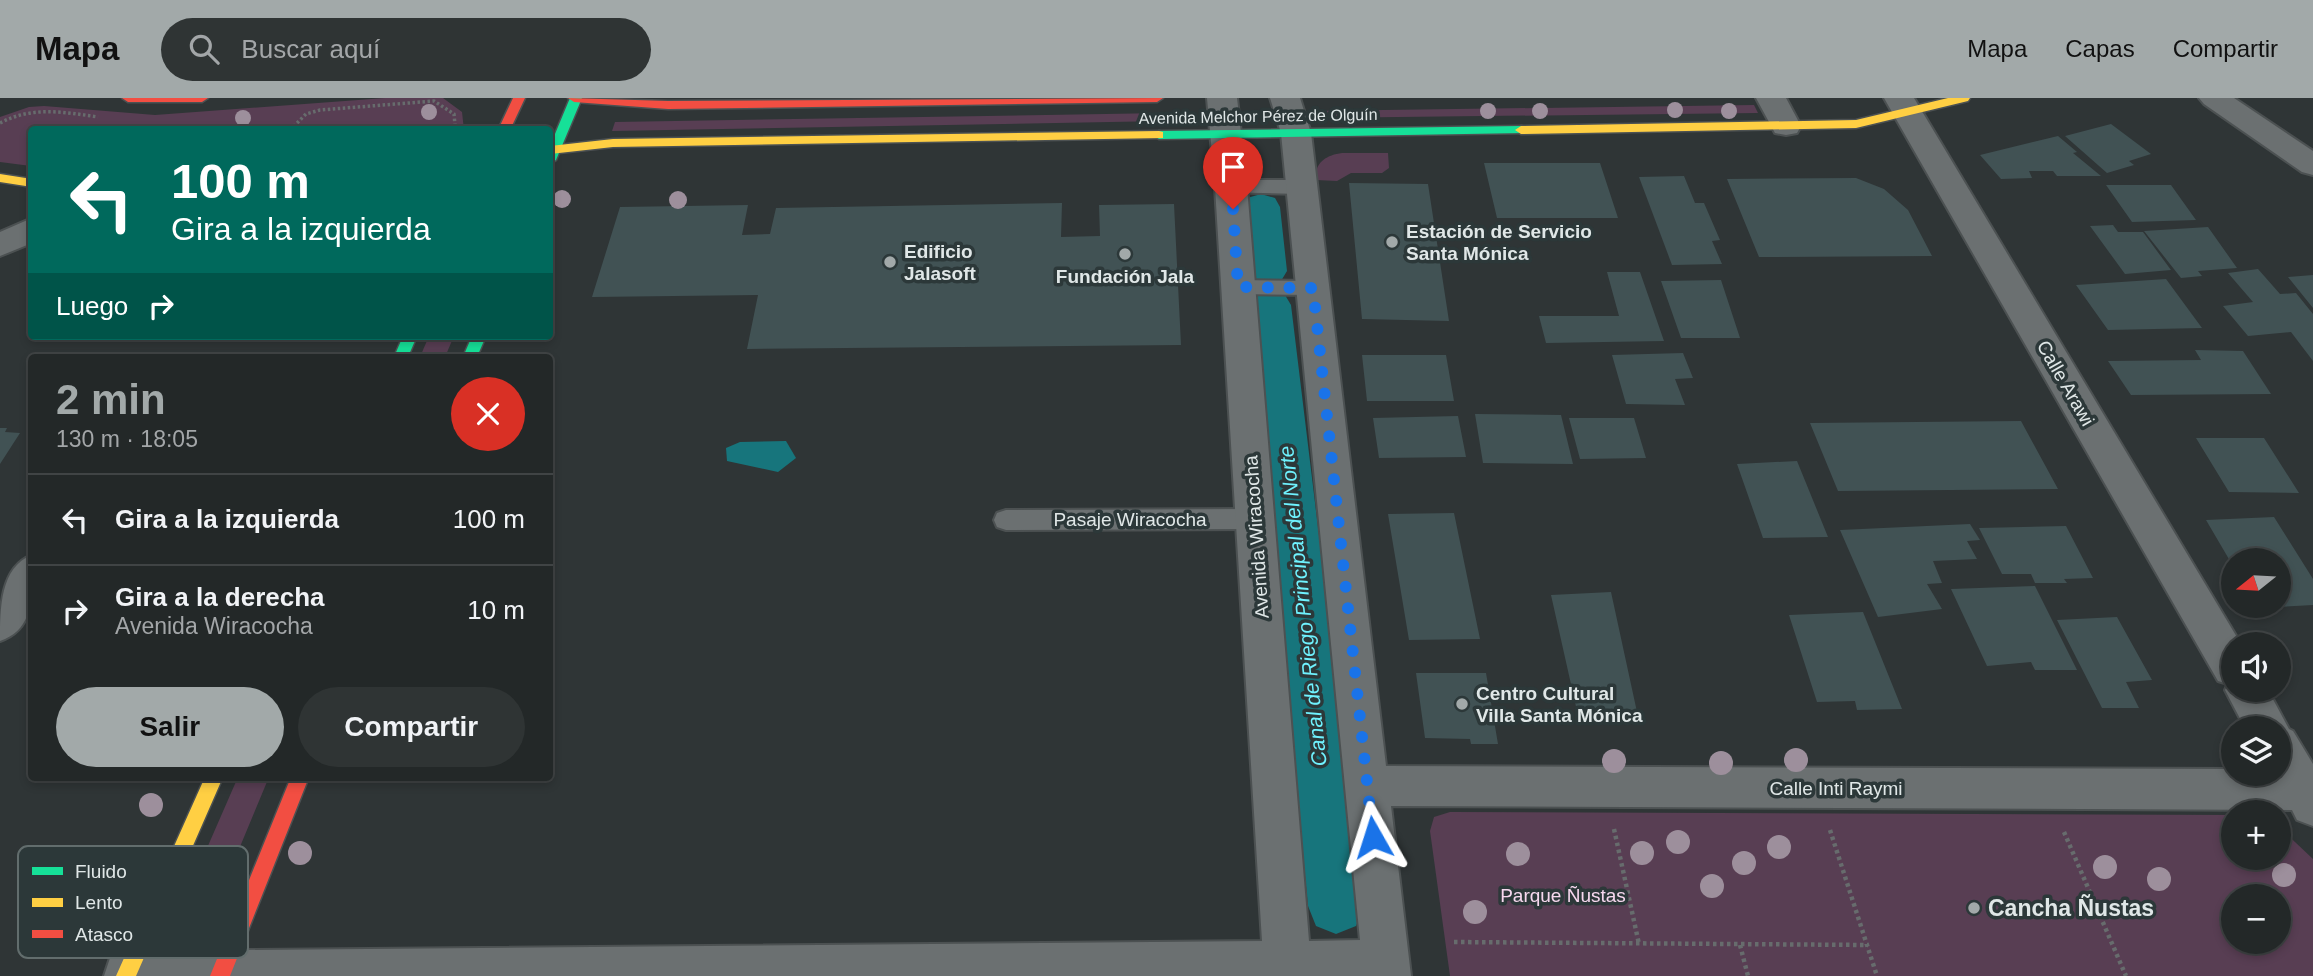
<!DOCTYPE html>
<html lang="es">
<head>
<meta charset="utf-8">
<style>
  body { margin:0; font-family:Helvetica,sans-serif; background:#2f3434; color:#f1f3f6; height:100vh; display:flex; flex-direction:column; font-size:26px; white-space:nowrap }
  * { box-sizing:border-box; margin:0 }
  p { font-size:23px; color:#a3a6a8 }
  .icon { flex:none; width:38px; height:38px; fill:none; stroke:currentColor; stroke-width:2; stroke-linecap:round; stroke-linejoin:round }
  .map { position:relative; flex:1; overflow:hidden }
  .drawer { position:absolute; left:28px; top:256px; width:525px; height:427px; display:flex; flex-direction:column; background:#232828; border-radius:7px; box-shadow:0 4px 10px #0003,0 0 0 2px #404445 }
  .drawer>* { flex:none }
  .banner { position:absolute; left:28px; top:28px; width:525px; height:214px; border-radius:7px; box-shadow:0 4px 10px #0003,0 0 0 2px #404445; background:#00695c; color:#fff; overflow:hidden }
  .needle { width:46px; rotate:252deg }
  .buttons { position:absolute; left:2221px; top:450px; display:grid; gap:14px }
  .buttons a { display:grid; place-items:center; width:70px; height:70px; border-radius:50%; background:#232828; box-shadow:0 4px 10px #0003,0 0 0 2px #404445; font-size:35px }
  .pin { position:absolute; display:grid; place-items:center; width:60px; height:60px; color:#fff; margin:-72px -30px; border-radius:50% 50% 50% 0; rotate:-45deg; box-shadow:0 0 7px #0007 }
  .pin .icon { rotate:45deg }
  .me { position:absolute; width:77px; margin:-38px; rotate:354deg; stroke-linejoin:round; filter:drop-shadow(0 0 5px #0008) }
  .turn { display:flex; align-items:center; gap:24px; height:147px; padding:0 28px; font-size:32px }
  .turn .icon { width:91px; height:91px; stroke-width:2.5 }
  .turn b { display:block; font-size:49px; line-height:60px }
  .then { display:flex; align-items:center; height:66px; padding:0 28px; background:#0003; gap:14px; font-size:26px }
  .round { display:grid; place-items:center; flex:none; width:74px; height:74px; border-radius:37px; background:#2f3434 }
  .headline { display:flex; align-items:center; justify-content:space-between; height:119px; padding:0 28px }
  h1 { font-size:42px; font-weight:600; line-height:52px; color:#a2a9a9 }
  .primary-button { display:flex; gap:14px; margin-top:auto; padding:14px 28px }
  .primary-button a { flex:1; height:80px; border-radius:42px; background:#a2a9a9; color:#111; font-size:28px; font-weight:600; line-height:80px; text-align:center }
  .primary-button a+a { background:#2f3434; color:#f1f3f6 }
  ul { padding:0; list-style:none }
  li { display:flex; align-items:center; gap:21px; height:91px; padding:0 28px; border-top:2px solid #404445 }
  li div { flex:1 }
  li b { display:block; font-size:26px }
  li em { font-style:normal }
  header { display:flex; align-items:center; gap:42px; box-sizing:border-box; height:98px; padding:0 35px; background:#a2a9a9; color:#111 }
  header strong { font-size:33px }
  nav { display:flex; gap:38px; margin-inline-start:auto; font-size:24px }
  .search { width:490px; height:63px; background:#2f3434; display:flex; align-items:center; gap:18px; box-sizing:border-box; padding:0 24px; border-radius:38px; color:#a3a6a8; font-size:26px }
  .map>svg:first-child { display:block }
  .green { fill:#583e53; fill-rule:evenodd }
  .water { fill:#17757c }
  .lines { fill:none; stroke-linecap:round; stroke-linejoin:round }
  .canal { fill:#17757c; fill-rule:evenodd }
  .building { fill:#415254 }
  .lane-casing { stroke:#4c5152; stroke-width:4 }
  .street-casing { stroke:#4c5152; stroke-width:4 }
  .fast-casing { stroke:#4c5152; stroke-width:3 }
  .slow-casing { stroke:#4c5152; stroke-width:3 }
  .jam-casing { stroke:#4c5152; stroke-width:3 }
  .path-far1 { stroke:#676c6d; stroke-width:3.5; stroke-dasharray:2.5 2.5; stroke-linecap:butt }
  .path { stroke:#676c6d; stroke-width:4.5; stroke-dasharray:3.5 3.5; stroke-linecap:butt }
  .lane { fill:#6b7071; fill-rule:evenodd }
  .street { fill:#6b7071; fill-rule:evenodd }
  .fast { fill:#16e098; fill-rule:evenodd }
  .slow { fill:#ffcf43; fill-rule:evenodd }
  .jam { fill:#f24e42; fill-rule:evenodd }
  .tree { fill:#9d8f9c }
  .route { stroke:#1a73e8; stroke-width:12; stroke-dasharray:0 21.6 }
  .poi-dot { fill:#a2a9a9; stroke:#2c3839; stroke-width:2.5 }
  .labels { text-anchor:middle; stroke-width:7; stroke-linejoin:round; paint-order:stroke }
  .far-street-label { font-size:16px; fill:#e0e7e7; stroke:#2c3839 }
  .poi-label { font-size:19px; font-weight:bold; fill:#e0e7e7; stroke:#2c3839; text-anchor:start }
  .street-label { font-size:19px; fill:#e0e7e7; stroke:#2c3839 }
  .park-label { font-size:19px; fill:#f7d8ef; stroke:#2c3839 }
  .water-label { font-size:21px; font-style:italic; fill:#6ff2fe; stroke:#2c3839 }
  .near-poi-label { font-size:23px; font-weight:bold; fill:#e0e7e7; stroke:#2c3839; text-anchor:start }
  .key { fill:#2c3839; stroke:#626d6d; stroke-width:2 }
  .key-label { font-size:19px; fill:#e0e7e7 }
</style>
</head>
<body>
<header>
<strong>Mapa</strong>
<div class="search"><svg class="icon" aria-label="search" viewBox="0 0 24 24"><circle cx="10" cy="10" r="6"/><path d="M15 15l6 6"/></svg>Buscar aquí</div>
<nav><a>Mapa</a><a>Capas</a><a>Compartir</a></nav>
</header>
<div class="map">
<svg width="2313" height="878" viewBox="0 0 2313 878">
  <rect width="100%" height="100%" fill="#2f3536"/>
  <path class="green" d="M385 0H443L462 14 464 32H32L31 68 0 64V19L29 9 44 8 155 17Z
    M1754 7 1758 15 1314 20 1313 13Z
    M1164 15V23L612 33 615 24Z
    M1342 55H1388L1389 70 1382 75H1351L1337 83 1316 82C1314 65 1326 57 1342 55Z
    M429 238H454L445 259H420Z
    M238 679H269L207 828H173Z
    M1450 714 2233 717V760H2278L2279 729 2313 761V878H1450L1430 733 1434 719ZM2233 798H2278V844H2233Z"/>
  <path class="water" d="M786 343 796 360 778 374 727 363 726 350 740 344Z"/>
  <g class="lines">
    <path class="canal" d="M1261 96 1275 100 1280 109 1287 173 1281 183 1267 187 1253 183 1247 173 1242 109 1247 100Z
      M1270 192 1285 197 1291 207 1364 808 1356 828 1336 836 1316 828 1308 808 1249 207 1255 197Z"/>
  </g>
  <path class="building" d="M2111 26 2151 56 2129 63 2134 67 2107 75 2065 38Z
    M2058 38 2077 54 2073 55 2101 78H2057L2053 73H2029L2032 80 2001 81 1980 57Z
    M1484 65H1600L1618 120H1497Z
    M1684 78 1695 105H1704L1720 142 1712 143 1722 166 1672 167 1639 79Z
    M1856 80 1884 91 1908 112 1932 158 1759 159 1727 81Z
    M1349 85 1428 86 1449 223 1362 221Z
    M2106 87H2171L2196 122 2132 124Z
    M1062 105 1061 139 1100 138 1099 107 1174 106 1181 247 747 251 758 197 592 199 620 109 748 107 742 137 770 136 776 110Z
    M2113 127 2118 134H2143L2171 172 2125 176 2090 128Z
    M2208 129 2237 170 2198 173 2202 178 2181 180 2144 133Z
    M2258 171 2280 196 2296 195 2313 216V263L2291 234 2248 238 2223 208 2253 204 2228 175Z
    M1607 174H1640L1664 243 1546 245 1539 218H1619Z
    M2313 177V210L2288 179Z
    M2166 181 2202 230 2108 232 2076 187Z
    M1721 182 1740 240H1681L1661 183Z
    M2195 252 2243 253 2271 296 2131 297 2108 263 2201 262Z
    M1683 255 1693 280 1675 281 1685 307 1626 306 1612 257Z
    M1362 257H1446L1454 303H1367Z
    M1475 316 1561 317 1573 366 1483 365Z
    M1458 318 1466 359 1379 360 1373 320Z
    M1569 320H1634L1646 360 1580 361Z
    M2021 323 2058 391 1838 393 1810 325Z
    M0 330H7L5 334 20 335 0 366Z
    M2196 340H2264L2299 395 2229 394Z
    M1797 363 1828 439 1763 440 1737 366Z
    M1454 415 1480 541 1409 542 1388 416Z
    M2274 419 2313 481V507L2278 509V462H2233V468L2206 422Z
    M1970 426 1980 442 1967 443 1977 461 1933 463 1942 485 1927 486 1942 511 1878 519 1840 432Z
    M2066 428 2093 480 2064 481 2067 485H2035L2031 476H2002L1979 430Z
    M2035 488 2077 572H2035L2031 564 1987 568 1951 491Z
    M1611 494 1637 614 1577 613 1551 497Z
    M1863 514 1902 611 1857 612 1855 603 1817 604 1789 517Z
    M2117 519 2152 582 2126 584 2139 610H2102L2057 522Z
    M1416 575H1486L1498 646H1471L1470 641 1425 640Z"/>
  <g class="lines">
    <g class="lane-casing">
      <path id="lane" d="M1231 82H1302L1309 84 1312 89 1309 94 1302 96 1224 94 1221 89 1224 84Z
        M1238 182 1313 183 1320 185 1324 190 1320 195 1313 197 1238 196 1231 194 1227 189 1231 184Z
        M1255 411 1264 414 1267 421 1264 428 1255 431 1006 432 997 429 994 422 997 415 1006 412Z"/>
    </g>
    <g class="street-casing">
      <path id="street" d="M1207 0H1237L1247 89 1309 843 1360 842 1281 35 1270 0H1300L1311 35 1386 668 2233 671V676H2278V630H2245L2225 592 2228 586 2218 583 1884 0H1914L2241 546H2233V592H2268L2289 631 2293 633 2313 666V728L2297 722 2292 712 1391 708 1411 878H104L110 860 127 853 1262 843 1215 89Z
        M1756 0H1786L1801 28 1797 35 1786 37 1775 35Z
        M2199 0H2234L2313 53V77L2302 74 2204 6Z
        M32 120V145L0 158V134Z
        M32 457C32 490 38 530 0 543 0 511 0 469 32 457Z"/>
    </g>
    <g class="fast-casing">
      <path id="fast" d="M570 0H582L556 62 550 66V48Z
        M1521 28 1525 29V35L1159 41 1153 37 1159 33Z
        M403 238H417L408 259H394Z
        M472 238H486L477 259H463Z"/>
    </g>
    <g class="slow-casing">
      <path id="slow" d="M1948 0H1970L1968 3 1856 30 1521 36 1515 32 1521 28 1856 22Z
        M1159 33 1163 34V40L613 49 550 56V48L613 41Z
        M0 76 32 81V89L0 84Z
        M205 679H223L136 878H116Z"/>
    </g>
    <g class="jam-casing">
      <path id="jam" d="M122 0H208L202 4H128Z
        M513 0H525L510 32H498Z
        M568 0 668 3 1163 0 1157 4 668 11 574 4Z
        M291 679H309L230 878H210Z"/>
    </g>
    <path class="path-far1" d="M0 25C32 8 64 14 98 19
      M216 30 243 28 257 32
      M290 32 306 16 320 12 434 3 454 16 455 27 451 32"/>
    <path class="path" d="M1614 731 1639 846
      M1830 732 1877 878
      M2064 734 2126 878
      M1454 844 1868 847
      M1740 847 1748 878"/>
    <use href="#lane" class="lane"/>
    <use href="#street" class="street"/>
    <use href="#fast" class="fast"/>
    <use href="#slow" class="slow"/>
    <use href="#jam" class="jam"/>
  </g>
  <g class="tree">
    <circle cx="1675" cy="12" r="8"/>
    <circle cx="1488" cy="13" r="8"/>
    <circle cx="1540" cy="13" r="8"/>
    <circle cx="1729" cy="13" r="8"/>
    <circle cx="429" cy="14" r="8"/>
    <circle cx="243" cy="20" r="8"/>
    <circle cx="562" cy="101" r="9"/>
    <circle cx="678" cy="102" r="9"/>
    <circle cx="1796" cy="662" r="12"/>
    <circle cx="1614" cy="663" r="12"/>
    <circle cx="1721" cy="665" r="12"/>
    <circle cx="151" cy="707" r="12"/>
    <circle cx="1678" cy="744" r="12"/>
    <circle cx="1779" cy="749" r="12"/>
    <circle cx="300" cy="755" r="12"/>
    <circle cx="1642" cy="755" r="12"/>
    <circle cx="1518" cy="756" r="12"/>
    <circle cx="1744" cy="765" r="12"/>
    <circle cx="2105" cy="769" r="12"/>
    <circle cx="2284" cy="777" r="12"/>
    <circle cx="2159" cy="781" r="12"/>
    <circle cx="1712" cy="788" r="12"/>
    <circle cx="1475" cy="814" r="12"/>
  </g>
  <g class="lines">
    <path class="route" d="M1233 111 1238 189 1313 190 1373 739"/>
  </g>
  <g class="poi-dot">
    <circle cx="1392" cy="144" r="7"/>
    <circle cx="1125" cy="156" r="7"/>
    <circle cx="890" cy="164" r="7"/>
    <circle cx="1462" cy="606" r="7"/>
    <circle cx="1974" cy="810" r="7"/>
  </g>
  <g class="labels">
    <g class="far-street-label">
      <text transform="translate(1258 18) rotate(-1)" y="6">Avenida Melchor Pérez de Olguín</text>
    </g>
    <g class="poi-label">
      <text x="1406" y="140">Estación de Servicio<tspan x="1406" dy="22">Santa Mónica</tspan></text>
      <text x="904" y="160">Edificio<tspan x="904" dy="22">Jalasoft</tspan></text>
      <text x="1125" y="185" text-anchor="middle">Fundación Jala</text>
      <text x="1476" y="602">Centro Cultural<tspan x="1476" dy="22">Villa Santa Mónica</tspan></text>
    </g>
    <g class="street-label">
      <text transform="translate(2066 285) rotate(60)" y="7">Calle Arawi</text>
      <text x="1130" y="428">Pasaje Wiracocha</text>
      <text transform="translate(1256 439) rotate(-94)" y="7">Avenida Wiracocha</text>
      <text x="1836" y="697">Calle Inti Raymi</text>
    </g>
    <g class="park-label">
      <text x="1563" y="804">Parque Ñustas</text>
    </g>
    <g class="water-label">
      <text transform="translate(1303 508) rotate(-96)" y="7">Canal de Riego Principal del Norte</text>
    </g>
    <g class="near-poi-label">
      <text x="1988" y="818">Cancha Ñustas</text>
    </g>
  </g>
  <rect x="18" y="748" width="230" height="112" rx="10" class="key"/>
  <rect x="32" y="769" width="31" height="8" fill="#16e098"/>
  <rect x="32" y="800" width="31" height="9" fill="#ffcf43"/>
  <rect x="32" y="832" width="31" height="8" fill="#f24e42"/>
  <g class="key-label">
    <text x="75" y="780">Fluido</text>
    <text x="75" y="811">Lento</text>
    <text x="75" y="843">Atasco</text>
  </g>
</svg>
<div class="buttons">
<a><svg class="needle" viewBox="-14 -14 28 28"><path d="M0-13l5 13h-10z" fill="#e53935"/><path d="M0 13l5-13h-10z" fill="#a3a6a8"/></svg></a>
<a><svg class="icon" aria-label="sound" viewBox="0 0 24 24"><path d="M4 9h4l5-4v14l-5-4H4zM17 9q2 3 0 6"/></svg></a>
<a><svg class="icon" aria-label="layers" viewBox="0 0 24 24"><path d="M12 4l9 5-9 5-9-5zM3 14l9 5 9-5"/></svg></a>
<a>+</a>
<a>−</a>
</div>
<div class="pin" style="left:1233px;top:111px;background:#d93025"><svg class="icon" aria-label="arrive" viewBox="0 0 24 24"><path d="M6 21V4h12l-3 4 3 4H6"/></svg></div>
<svg class="me" style="left:1373px;top:739px" viewBox="-20 -20 40 40"><path d="M0-17L14 15 0 8-14 15z" fill="#1a73e8" stroke="#fff" stroke-width="4"/></svg>
<div class="banner">
<div class="turn"><svg class="icon" aria-label="left" viewBox="0 0 24 24"><path d="M17 20v-9H6M10 6l-5 5 5 5"/></svg><div><b>100 m</b>Gira a la izquierda</div></div>
<div class="then">Luego<svg class="icon" aria-label="right" viewBox="0 0 24 24"><path d="M7 20v-9h11M14 6l5 5-5 5"/></svg></div>
</div>
<section class="drawer">
<div class="headline"><div><h1>2 min</h1><p>130 m · 18:05</p></div><a class="round" style="background:#d93025;color:#fff"><svg class="icon" aria-label="close" viewBox="0 0 24 24"><path d="M6 6l12 12M18 6L6 18"/></svg></a></div>
<ul>
<li><svg class="icon" aria-label="left" viewBox="0 0 24 24"><path d="M17 20v-9H6M10 6l-5 5 5 5"/></svg><div><b>Gira a la izquierda</b></div><em>100 m</em></li>
<li><svg class="icon" aria-label="right" viewBox="0 0 24 24"><path d="M7 20v-9h11M14 6l5 5-5 5"/></svg><div><b>Gira a la derecha</b><p>Avenida Wiracocha</p></div><em>10 m</em></li>
</ul>
<div class="primary-button"><a>Salir</a><a>Compartir</a></div>
</section>
</div>
</body>
</html>
